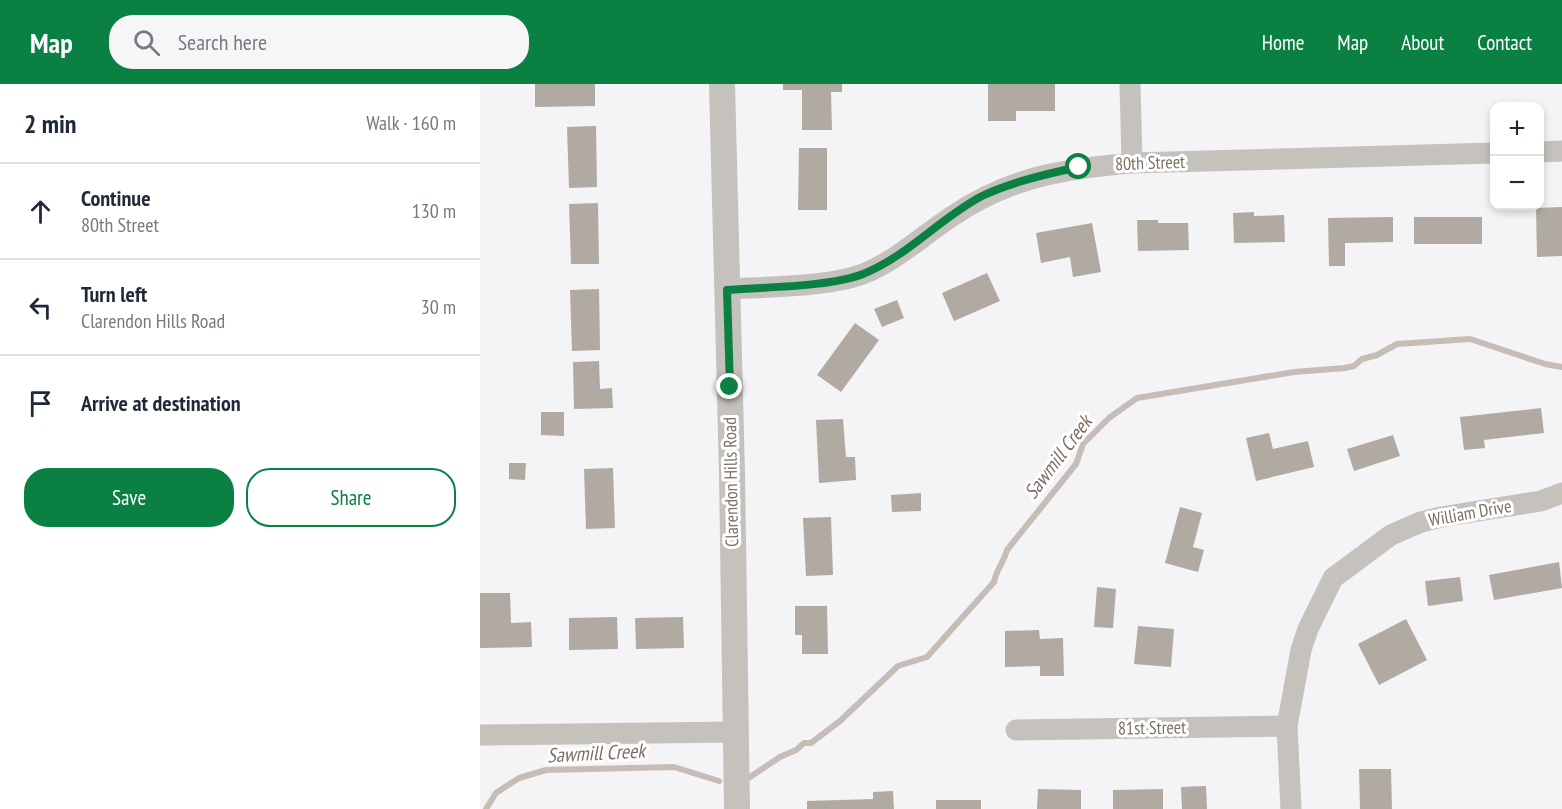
<!DOCTYPE html>
<meta charset="utf-8">
<style>
body{margin:0;font-family:"PT Sans Narrow",sans-serif;background:#f6f6f7;color:#1f2937}
.controls{position:absolute;right:18px;top:18px;display:grid;overflow:hidden;border-radius:12px;box-shadow:0 3px 9px #0003}
.controls button{width:54px;height:54px;display:grid;place-items:center;padding:0;border:0;border-bottom:2px solid #e0e1e3;background:#fff;color:#1f2937;font:30px sans-serif}
.stop{position:absolute;width:18px;height:18px;margin:-14px;border:4px solid #0b8043;border-radius:50%;background:#fff}
.stop.end{background:#0b8043;border-color:#fff;box-shadow:0 2px 6px #0008}
.list{margin:0;padding:0;list-style:none}
h2{display:flex;justify-content:space-between;align-items:center;height:78px;margin:0;padding:0 24px;font-size:26px}
h2 small{font-size:20px;font-weight:400;color:#747a83}
.list li{display:grid;grid-template-columns:39px 1fr auto;gap:18px;align-items:center;box-sizing:border-box;height:96px;padding:0 24px;border-top:2px solid #e0e1e3}
.list b{display:block;font-size:22px;white-space:nowrap}
.list p{margin:0;font-size:20px;white-space:nowrap;color:#747a83}
.list em{font-size:20px;font-style:normal;color:#747a83}
.actions{display:flex;gap:12px;padding:18px 24px}
.actions a{flex:1;padding:14px 0;border:2px solid #0b8043;border-radius:24px;text-align:center;font-size:21px;color:#0b8043}
.actions .main{background:#0b8043;color:#fff}
.icon{flex:none;width:33px;height:33px;fill:none;stroke:currentColor;stroke-width:2;stroke-linecap:round;stroke-linejoin:round}
.map{position:relative;flex:none;width:1082px;height:725px;overflow:hidden}
header{display:flex;align-items:center;gap:36px;box-sizing:border-box;height:84px;padding:0 30px;background:#0b8043;color:#fff}
header strong{font-size:28px}
nav{display:flex;gap:33px;margin-inline-start:auto;font-size:21px}
.search{width:420px;height:54px;background:#f6f6f7;display:flex;align-items:center;gap:15px;box-sizing:border-box;padding:0 21px;border-radius:24px;color:#747a83;font-size:22px}
main{display:flex}
aside{flex:1;background:#fff}
.map>svg:first-child{display:block}
.lines{fill:none;stroke-linecap:round;stroke-linejoin:round}
.stream{stroke:#c7bdb7;stroke-width:6}
.building{fill:#b0aaa2}
.minor{stroke:#c5c2bd;stroke-width:21}
.tertiary{stroke:#c5c2bd;stroke-width:26}
.route{stroke:#0b8043;stroke-width:8}
.labels{text-anchor:middle;stroke-width:6;stroke-linejoin:round;paint-order:stroke}
.street-label{font-size:18px;fill:#7c7263;stroke:#fff}
.water-label{font-size:20px;font-style:italic;fill:#7f6e63;stroke:#fff}
</style>
<header>
<strong>Map</strong>
<div class="search"><svg class="icon" aria-label="search" viewBox="0 0 24 24"><circle cx="10" cy="10" r="6"/><path d="M15 15l6 6"/></svg>Search here</div>
<nav><a>Home</a><a>Map</a><a>About</a><a>Contact</a></nav>
</header>
<main>
<aside>
<h2>2 min<small>Walk · 160 m</small></h2>
<ul class="list">
<li><svg class="icon" aria-label="ahead" viewBox="0 0 24 24"><path d="M12 20V5M6 11l6-6 6 6"/></svg><div><b>Continue</b><p>80th Street</p></div><em>130 m</em></li>
<li><svg class="icon" aria-label="left" viewBox="0 0 24 24"><path d="M17 20v-9H6M10 6l-5 5 5 5"/></svg><div><b>Turn left</b><p>Clarendon Hills Road</p></div><em>30 m</em></li>
<li><svg class="icon" aria-label="arrive" viewBox="0 0 24 24"><path d="M6 21V4h12l-3 4 3 4H6"/></svg><div><b>Arrive at destination</b></div></li>
</ul>
<div class="actions"><a class="main">Save</a><a>Share</a></div>
</aside>
<div class="map">
<svg width="1082" height="725" viewBox="0 0 1082 725">
<rect width="100%" height="100%" fill="#f4f3f6"/>
<g class="lines">
<!-- stream -->
<g class="stream">
<path d="M267 695 300 673 316 666 324 659H331L360 637 418 582 447 573 514 498C516 486 524 478 527 466L596 380 603 360 629 334 657 314 814 288 865 284 874 282 882 275 897 271 917 260 990 255 1065 280 1082 283"/>
<path d="M6 725 16 709 39 694 66 686 194 683 239 697"/>
</g>
</g>
<!-- building -->
<g class="building">
<path d="M55 0H115V22L55 23Z"/>
<path d="M303 0H362V8H351L352 46H322V6H303Z"/>
<path d="M508 0H575V27H536V37H508Z"/>
<path d="M116 42 117 103 89 104 87 43Z"/>
<path d="M319 64H347V126H318Z"/>
<path d="M118 119 119 180H91L89 120Z"/>
<path d="M1082 123V172L1057 173 1056 124Z"/>
<path d="M774 128V132L804 131 805 158 754 159 753 129Z"/>
<path d="M913 133V158L865 159V182H849L848 134Z"/>
<rect x="934" y="133" width="68" height="27"/>
<path d="M657 136H678V139H708L709 166 658 167Z"/>
<path d="M612 139 621 188 593 193 590 173 561 179 556 149Z"/>
<path d="M507 189 520 217 474 237 462 209Z"/>
<path d="M119 205 120 266 92 267 90 206Z"/>
<path d="M417 216 424 234 402 243 394 225Z"/>
<path d="M375 239 399 256 361 308 337 291Z"/>
<path d="M119 277 120 305 132 304 133 324 94 325 93 278Z"/>
<path d="M1061 324 1064 349 1004 356 1005 364 984 366 980 333Z"/>
<path d="M61 328H84V352L61 351Z"/>
<path d="M363 335 366 373H375L376 396 339 399 336 336Z"/>
<path d="M789 349 793 365 828 357 834 383 776 397 766 354Z"/>
<path d="M913 351 920 372 874 387 867 365Z"/>
<path d="M29 379H46L45 396 29 395Z"/>
<path d="M133 384 135 444 106 445 104 385Z"/>
<path d="M441 409V427L412 428 411 411Z"/>
<path d="M700 423 722 429 713 463 724 466 718 488 685 479Z"/>
<path d="M351 433 353 491 326 492 323 434Z"/>
<path d="M1079 478 1082 504 1014 516 1009 491Z"/>
<path d="M980 493 983 517 948 522 945 497Z"/>
<path d="M617 503 636 505 633 544 614 543Z"/>
<path d="M0 509H30L31 539 51 538 52 563 0 564Z"/>
<path d="M315 522H347L348 570H322V551H315Z"/>
<path d="M137 533 138 565 89 566V534Z"/>
<path d="M203 533 204 564 156 565 155 534Z"/>
<path d="M926 535 947 576 899 601 878 560Z"/>
<path d="M658 542 694 545 691 583 654 580Z"/>
<path d="M559 546 560 555 583 554 584 592H560V582L525 583V547Z"/>
<path d="M879 685H911L912 725H880Z"/>
<path d="M726 702 727 725H702L701 703Z"/>
<path d="M558 705 601 706V725H557Z"/>
<path d="M683 705V725H633V706Z"/>
<path d="M413 707 414 725H327V717L393 715V708Z"/>
<rect x="456" y="716" width="45" height="9"/>
</g>
<g class="lines">
<!-- minor -->
<g class="minor">
<path d="M650 0 652 79"/>
<path d="M1060 68 1082 67"/>
<path d="M247 205C286 203 348 203 383 190 416 177 442 152 471 133 530 93 582 85 652 79L1014 69"/>
<path d="M536 646 807 642"/>
<path d="M0 651 255 648"/>
<path d="M811 725 807 642 821 566 828 545 853 494 911 451 941 438 961 433 1061 417 1082 409"/>
</g>
<!-- tertiary -->
<path class="tertiary" d="M242 0 252 389 257 725"/>
</g>
<g class="lines">
<!-- route -->
<path class="route" d="M250 303 247 206C285 203 349 203 383 190 428 172 460 134 502 112 532 98 566 90 599 83"/>
</g>
<g class="labels">
<!-- street labels -->
<g class="street-label">
<text transform="translate(670 79) rotate(-2)" y="6">80th Street</text>
<text transform="translate(251 398) rotate(-91)" y="6">Clarendon Hills Road</text>
<text transform="translate(990 429) rotate(-10)" y="6">William Drive</text>
<text transform="translate(672 644) rotate(-1)" y="6">81st Street</text>
</g>
<!-- water labels -->
<g class="water-label">
<text transform="translate(578 373) rotate(-53)" y="7">Sawmill Creek</text>
<text transform="translate(116 669) rotate(-3)" y="7">Sawmill Creek</text>
</g>
</g>
</svg>
<div class="controls">
<button>+</button>
<button>−</button>
</div>
<div class="stop" style="left:599px;top:83px"></div>
<div class="stop end" style="left:250px;top:303px"></div>
</div>
</main>
